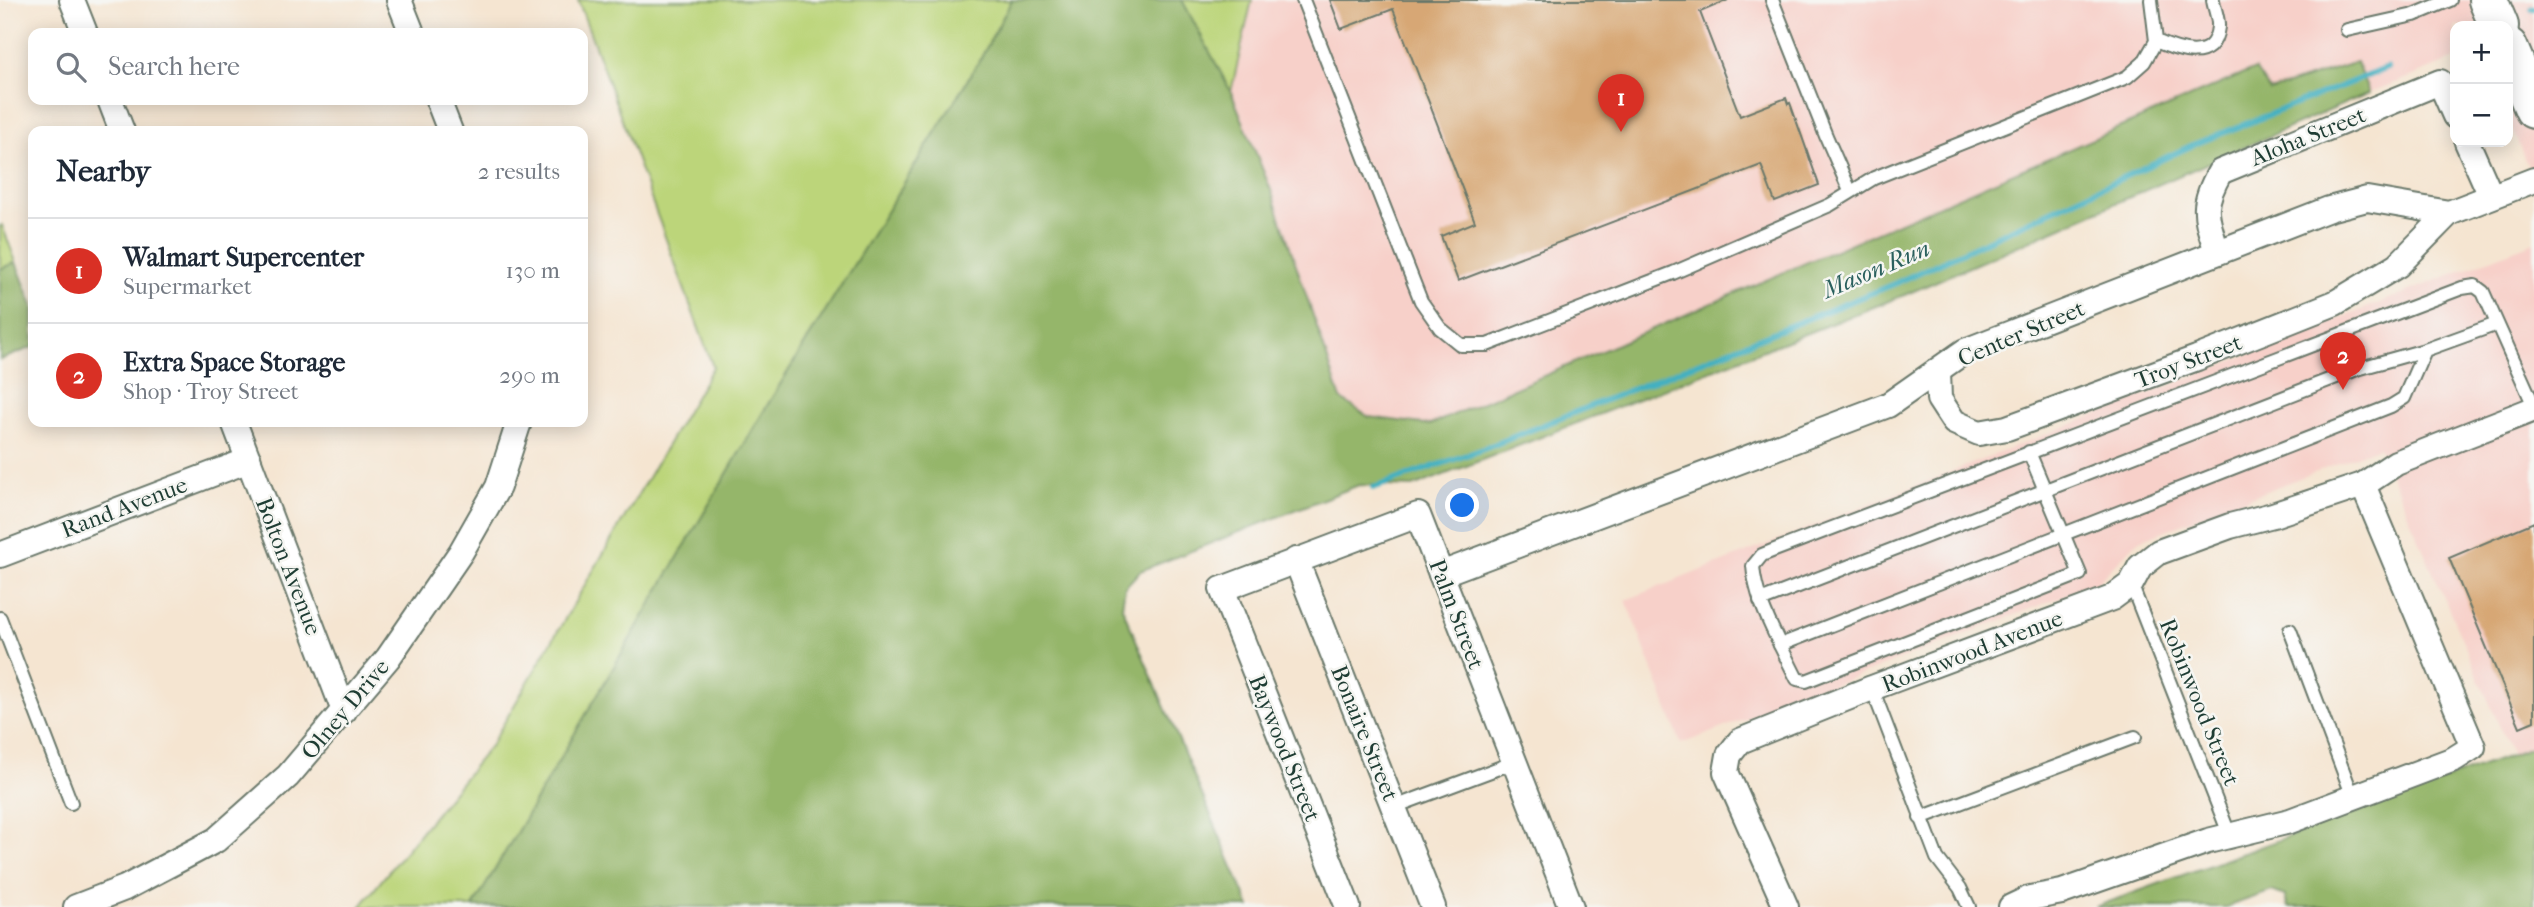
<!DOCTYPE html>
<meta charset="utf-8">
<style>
body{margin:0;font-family:"IM FELL French Canon",serif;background:#f2f2f3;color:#1f2937}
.controls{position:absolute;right:21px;top:21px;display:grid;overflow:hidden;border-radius:14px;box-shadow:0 4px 18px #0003}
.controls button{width:63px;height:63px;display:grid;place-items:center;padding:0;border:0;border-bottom:2px solid #e0e1e3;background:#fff;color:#1f2937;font:35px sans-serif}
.you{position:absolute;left:1463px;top:506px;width:24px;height:24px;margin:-18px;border:5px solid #fff;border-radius:50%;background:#1a73e8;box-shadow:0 0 0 10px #1a73e833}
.badge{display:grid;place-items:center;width:46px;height:46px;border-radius:50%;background:#d93025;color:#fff;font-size:23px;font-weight:700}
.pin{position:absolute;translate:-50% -58px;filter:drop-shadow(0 2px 4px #0008)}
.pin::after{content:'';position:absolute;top:37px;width:24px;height:21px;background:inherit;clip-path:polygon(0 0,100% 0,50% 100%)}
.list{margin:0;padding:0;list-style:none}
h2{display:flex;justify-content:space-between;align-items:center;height:91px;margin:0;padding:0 28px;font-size:30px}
h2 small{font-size:23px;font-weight:400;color:#747a83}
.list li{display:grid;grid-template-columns:46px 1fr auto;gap:21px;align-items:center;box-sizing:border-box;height:105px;padding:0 28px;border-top:2px solid #e0e1e3}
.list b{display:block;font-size:26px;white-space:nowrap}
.list p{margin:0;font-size:23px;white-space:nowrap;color:#747a83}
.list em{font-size:23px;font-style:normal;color:#747a83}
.icon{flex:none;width:38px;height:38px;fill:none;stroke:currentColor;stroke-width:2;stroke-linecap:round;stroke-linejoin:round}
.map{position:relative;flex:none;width:2534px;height:907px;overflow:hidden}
.search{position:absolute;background:#fff;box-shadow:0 4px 18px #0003;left:28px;top:28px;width:560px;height:77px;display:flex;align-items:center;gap:18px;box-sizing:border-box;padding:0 24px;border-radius:14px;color:#747a83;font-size:26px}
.panel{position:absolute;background:#fff;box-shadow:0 4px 18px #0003;left:28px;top:126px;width:560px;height:301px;border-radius:14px}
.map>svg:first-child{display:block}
.built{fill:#f7d0c9}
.green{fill:#bcd57a;stroke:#6e8957;stroke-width:2}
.forest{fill:#95b66a;stroke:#5a7a4f;stroke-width:2}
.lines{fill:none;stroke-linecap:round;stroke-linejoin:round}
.stream{stroke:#43b0c1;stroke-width:6}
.building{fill:#d7a774}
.lane-casing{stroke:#6a786b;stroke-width:16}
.street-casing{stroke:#6a786b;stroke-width:28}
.primary-casing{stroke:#6a786b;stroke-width:42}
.lane{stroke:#fff;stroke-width:12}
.street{stroke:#fff;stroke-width:24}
.primary{stroke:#fff;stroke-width:38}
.labels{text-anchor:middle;stroke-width:5;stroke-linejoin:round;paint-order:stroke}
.street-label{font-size:23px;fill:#1f3d34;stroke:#f6f6f2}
.water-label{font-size:24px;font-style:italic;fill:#2a605e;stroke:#f6f6f2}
</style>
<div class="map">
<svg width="2534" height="907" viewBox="0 0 2534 907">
<rect width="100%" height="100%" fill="#f6f6f2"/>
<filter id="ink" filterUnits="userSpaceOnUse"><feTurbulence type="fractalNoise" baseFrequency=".0143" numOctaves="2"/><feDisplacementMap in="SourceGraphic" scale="14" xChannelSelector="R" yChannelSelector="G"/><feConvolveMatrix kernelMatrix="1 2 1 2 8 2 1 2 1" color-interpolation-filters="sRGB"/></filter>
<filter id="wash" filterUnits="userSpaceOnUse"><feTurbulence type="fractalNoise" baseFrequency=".00686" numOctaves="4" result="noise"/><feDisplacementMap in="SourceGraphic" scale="28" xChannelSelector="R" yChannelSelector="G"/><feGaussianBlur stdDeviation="1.57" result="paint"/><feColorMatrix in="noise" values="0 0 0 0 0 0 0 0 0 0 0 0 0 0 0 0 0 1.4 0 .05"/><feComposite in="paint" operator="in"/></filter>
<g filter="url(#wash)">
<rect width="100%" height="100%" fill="#f5e5d1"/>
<!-- built -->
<g class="built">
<path d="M1252 0H2534V181L2508 120V26H2455V59L2369 93 2355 62 2270 91 2255 69 1430 425 1369 417 1341 400 1271 190 1231 92Z"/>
<path d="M2534 242V747L2512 755 2379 447 2138 541 2097 583 1681 744 1626 600Z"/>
</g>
<!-- green -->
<g class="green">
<path d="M578 0H1012L981 58 765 409 473 907H360L491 745 713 367Z"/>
<path d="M1182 0H1252L1231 92Z"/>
<path d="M2 225 16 262 0 269V226Z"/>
</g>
<!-- forest -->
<g class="forest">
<path d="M1012 0H1182L1231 92 1271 190 1341 399 1369 417 1430 425 2255 69 2270 91 2356 62 2369 93 1907 294 1413 487 1359 485 1140 571 1125 587 1122 607 1250 907H473L765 409 981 58Z"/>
<path d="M16 262 33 306V347L0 360V269Z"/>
<path d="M2534 747V907H2288L2285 896 2272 891 2226 907H2095Z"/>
</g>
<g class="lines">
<!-- stream -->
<g class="stream">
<path d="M2532 9 2534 8"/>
<path d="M1373 488 1486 448 1894 284 2195 144 2387 68"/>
</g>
</g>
<g id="blocks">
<!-- building -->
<g class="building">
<path d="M1330 0H1728L1700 12 1740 116 1786 98 1788 104 1790 103 1819 185 1775 202 1761 165 1458 281 1441 236 1475 222 1393 9 1341 29Z"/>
<path d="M2534 522V721L2520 727 2449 558Z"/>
</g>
</g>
</g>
<g filter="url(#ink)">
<use href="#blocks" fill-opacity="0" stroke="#6a786b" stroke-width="2"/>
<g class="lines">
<defs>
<g id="lane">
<path d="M1303 0 1421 301 1440 328 1461 345H1487L1673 273 1830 205 1874 178 2127 77 2144 62 2156 41 2151 0"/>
<path d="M1772 0 1826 136 1850 191"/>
<path d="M2347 30 2414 15 2450 0"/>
<path d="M2156 41C2178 51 2214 64 2218 27 2219 19 2214 8 2213 0"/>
<path d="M2497 324 2425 350 2404 398 2391 406 1780 645C1768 620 1755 594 1753 566L1762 555 1772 551 2462 288 2475 286 2483 292 2534 406"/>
<path d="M2131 584 2230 836"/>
<path d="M1760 601 2357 369 2425 350"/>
<path d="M0 618 71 803"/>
<path d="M2290 630 2353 797"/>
<path d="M1780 645 1797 679 1806 681 2080 574 2029 452"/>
<path d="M1872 688 1937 858 1960 888 1969 907"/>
<path d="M1394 807 1515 762"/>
<path d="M1920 818 2135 737"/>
</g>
<g id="street">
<path d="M72 0 85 33"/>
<path d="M399 0 412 33"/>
<path d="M110 100 122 131"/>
<path d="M438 100 450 131"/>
<path d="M2467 142 2491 196"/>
<path d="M2217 252C2206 216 2200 207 2220 172L2440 82 2455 116"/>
<path d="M1938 371 1939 399 1954 422 1979 433 2007 428 2197 358 2335 303 2398 265 2449 213"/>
<path d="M234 422 344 711"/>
<path d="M0 555 249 460"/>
<path d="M1296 560 1433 907"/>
<path d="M1441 574 1888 405 1965 351 2329 209 2367 199 2449 213 2534 180"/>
<path d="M76 907 125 888 216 840 288 776 388 658 461 552 498 487 519 422"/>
<path d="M1348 907 1222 589 1418 515 1571 907"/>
<path d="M1786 907 1726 772 1729 755 1740 741 1872 688 2112 598 2131 584 2140 567 2159 552 2230 526 2273 515 2363 485 2396 463 2534 409"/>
<path d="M2011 907 2030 898 2062 892 2208 841 2290 821 2454 759 2473 747 2363 485"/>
</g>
<g id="primary">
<path d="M2488 0 2499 26"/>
<path d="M2508 47 2534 109"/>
</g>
</defs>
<!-- lane casing -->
<use href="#lane" class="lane-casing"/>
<!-- street casing -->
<use href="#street" class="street-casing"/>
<!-- primary casing -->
<use href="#primary" class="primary-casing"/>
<!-- lane -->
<use href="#lane" class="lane"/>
<!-- street -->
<use href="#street" class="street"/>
<!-- primary -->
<use href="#primary" class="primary"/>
</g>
</g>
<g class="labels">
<!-- street labels -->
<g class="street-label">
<text transform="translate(2308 136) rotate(-22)" y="8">Aloha Street</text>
<text transform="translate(2021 333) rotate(-23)" y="8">Center Street</text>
<text transform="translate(2188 361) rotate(-21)" y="8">Troy Street</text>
<text transform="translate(124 507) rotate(-21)" y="8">Rand Avenue</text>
<text transform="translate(289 566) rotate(69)" y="8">Bolton Avenue</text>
<text transform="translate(1457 614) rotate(69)" y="8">Palm Street</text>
<text transform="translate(1972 651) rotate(-21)" y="8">Robinwood Avenue</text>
<text transform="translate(2200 702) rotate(68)" y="8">Robinwood Street</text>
<text transform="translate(345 709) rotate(-50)" y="8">Olney Drive</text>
<text transform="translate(1365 733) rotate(68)" y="8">Bonaire Street</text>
<text transform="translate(1285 748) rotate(68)" y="8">Baywood Street</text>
</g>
<!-- water labels -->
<g class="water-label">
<text transform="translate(1876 269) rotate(-23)" y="8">Mason Run</text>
</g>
</g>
</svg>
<div class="controls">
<button>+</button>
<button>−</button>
</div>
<div class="you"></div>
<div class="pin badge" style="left:1621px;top:132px">1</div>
<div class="pin badge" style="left:2343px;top:390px">2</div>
<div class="search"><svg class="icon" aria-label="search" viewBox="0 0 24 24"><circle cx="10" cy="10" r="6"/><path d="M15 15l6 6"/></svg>Search here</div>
<section class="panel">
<h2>Nearby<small>2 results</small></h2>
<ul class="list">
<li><span class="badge">1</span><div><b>Walmart Supercenter</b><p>Supermarket</p></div><em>130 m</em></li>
<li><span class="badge">2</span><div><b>Extra Space Storage</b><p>Shop · Troy Street</p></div><em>290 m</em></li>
</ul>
</section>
</div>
